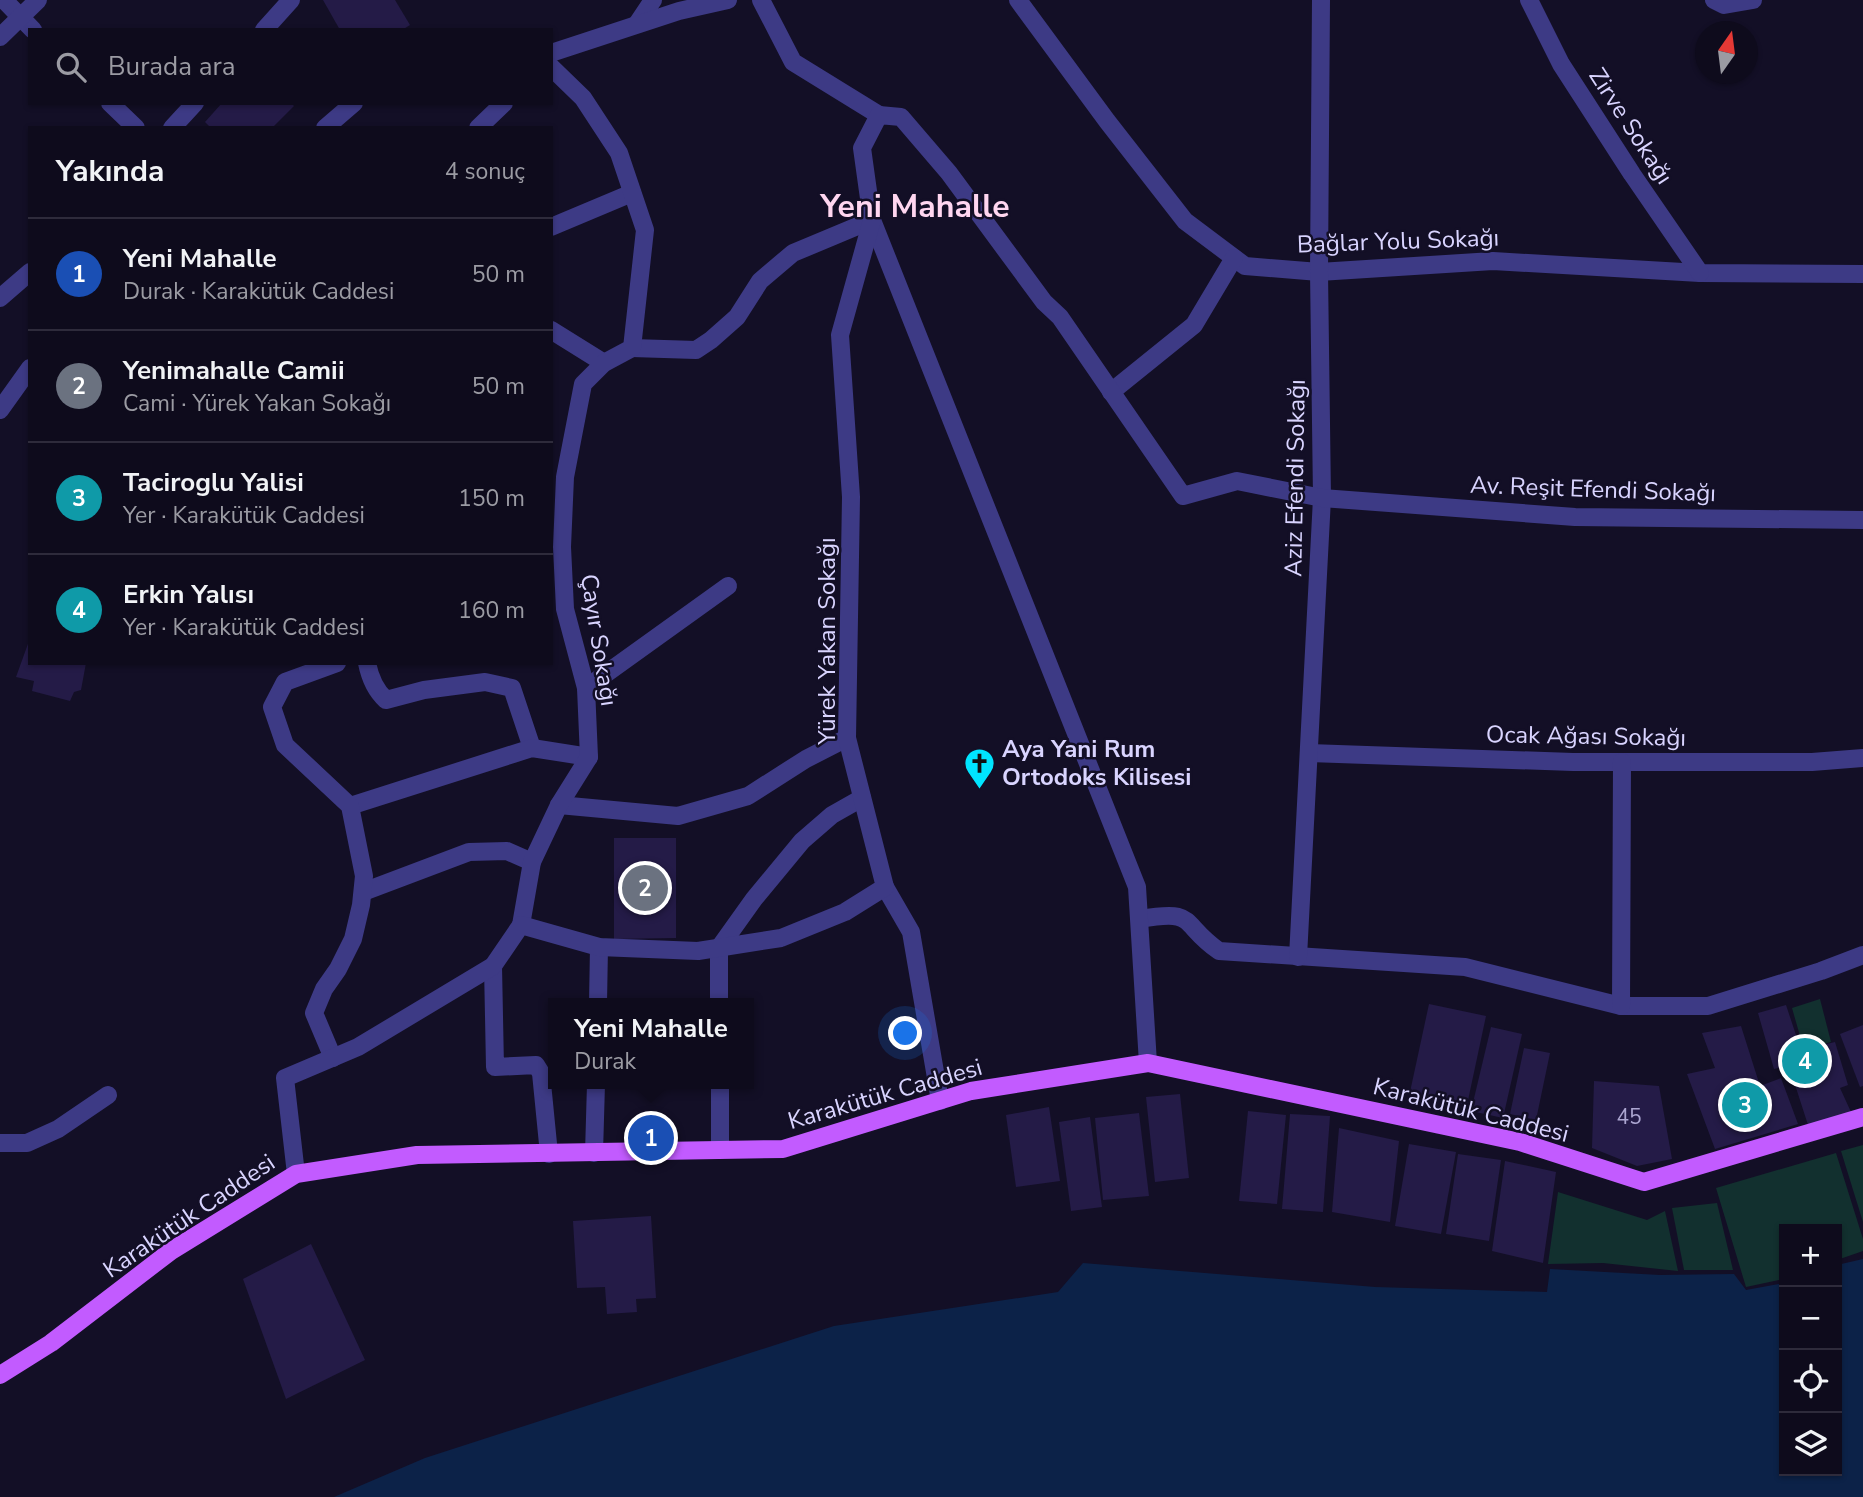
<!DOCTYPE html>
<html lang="tr">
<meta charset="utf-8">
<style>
body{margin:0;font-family:"Nunito Sans",sans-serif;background:#171425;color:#f1f3f6}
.controls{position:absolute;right:21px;bottom:21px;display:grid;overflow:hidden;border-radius:0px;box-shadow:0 2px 5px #0004}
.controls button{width:63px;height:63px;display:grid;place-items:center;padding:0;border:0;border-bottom:2px solid #2e2b3b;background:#0e0b1c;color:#f1f3f6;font:35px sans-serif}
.compass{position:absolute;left:1695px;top:21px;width:63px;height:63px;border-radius:50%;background:#0e0b1c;box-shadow:0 2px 5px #0004;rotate:14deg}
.you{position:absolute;left:906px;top:1034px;width:24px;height:24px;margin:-18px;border:5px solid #fff;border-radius:50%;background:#1a73e8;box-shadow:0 0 0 10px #1a73e833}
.badge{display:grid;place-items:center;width:46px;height:46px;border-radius:50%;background:#db2777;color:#fff;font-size:23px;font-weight:700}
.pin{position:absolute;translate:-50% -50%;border:4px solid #fff;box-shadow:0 2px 7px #0006}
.popup{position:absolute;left:548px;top:998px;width:206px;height:91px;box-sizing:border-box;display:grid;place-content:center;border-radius:0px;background:#0e0b1c;filter:drop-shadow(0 2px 5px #0005);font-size:23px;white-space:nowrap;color:#9b9ba3}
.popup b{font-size:26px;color:#f1f3f6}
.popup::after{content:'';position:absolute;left:50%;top:100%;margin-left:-14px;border:14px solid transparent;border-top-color:#0e0b1c}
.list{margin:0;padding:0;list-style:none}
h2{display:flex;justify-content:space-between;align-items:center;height:91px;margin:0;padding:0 28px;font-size:30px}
h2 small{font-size:23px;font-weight:400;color:#9b9ba3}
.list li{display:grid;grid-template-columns:46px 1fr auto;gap:21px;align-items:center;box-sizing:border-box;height:112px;padding:0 28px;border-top:2px solid #2e2b3b}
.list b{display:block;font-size:26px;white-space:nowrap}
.list p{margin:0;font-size:23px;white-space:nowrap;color:#9b9ba3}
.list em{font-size:23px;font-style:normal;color:#9b9ba3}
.icon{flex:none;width:38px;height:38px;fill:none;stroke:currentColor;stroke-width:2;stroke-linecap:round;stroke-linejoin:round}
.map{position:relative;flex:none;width:1863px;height:1497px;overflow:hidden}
.search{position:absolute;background:#0e0b1c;box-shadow:0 2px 5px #0004;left:28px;top:28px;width:525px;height:77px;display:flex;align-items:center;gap:18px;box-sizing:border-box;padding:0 24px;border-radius:0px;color:#9b9ba3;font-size:26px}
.panel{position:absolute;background:#0e0b1c;box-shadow:0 2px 5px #0004;left:28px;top:126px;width:525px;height:539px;border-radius:0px}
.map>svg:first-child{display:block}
.green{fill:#12302f}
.water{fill:#0c2248}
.building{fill:#241b47}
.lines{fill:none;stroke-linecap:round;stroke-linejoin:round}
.minor{stroke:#3d3a85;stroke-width:18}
.major{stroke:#c25bff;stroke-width:18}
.labels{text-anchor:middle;stroke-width:5;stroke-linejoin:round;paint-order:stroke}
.number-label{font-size:21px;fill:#aca6d1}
.street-label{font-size:24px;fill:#d9d4ff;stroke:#130f26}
.poi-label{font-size:24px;font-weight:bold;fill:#d9d4ff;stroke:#130f26;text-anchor:start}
.district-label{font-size:32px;font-weight:bold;fill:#ffd6f0;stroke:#130f26}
</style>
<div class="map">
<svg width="1863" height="1497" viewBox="0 0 1863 1497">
<rect width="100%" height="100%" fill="#130f26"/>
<!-- green -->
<g class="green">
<path d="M1820 999 1831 1042 1804 1050 1792 1008Z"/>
<path d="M1863 1145V1222L1841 1151Z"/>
<path d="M1836 1153 1863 1239V1251L1837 1260V1229H1784V1279L1746 1287 1716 1188Z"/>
<path d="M1558 1192 1647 1220 1665 1211 1678 1271 1603 1263 1548 1264Z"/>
<path d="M1717 1203 1733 1270H1684L1672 1208Z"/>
</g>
<!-- water -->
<path class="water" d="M1863 1259V1497H334L425 1458 834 1326 1058 1292 1083 1263 1375 1287 1547 1292 1550 1269 1660 1275 1734 1274 1746 1290 1784 1283V1471H1837V1265Z"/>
<!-- building -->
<g class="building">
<path d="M323 0H395L410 25 402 30H340Z"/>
<path d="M222 103H291L294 106 272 128H211L205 122Z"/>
<path d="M29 641 30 663H86L81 690 74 692 70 701 32 691 34 681 16 677Z"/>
<path d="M614 838H676V938L614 939Z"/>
<path d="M1429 1004 1486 1016 1467 1105 1410 1092Z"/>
<path d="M1786 1005 1801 1050 1835 1042 1848 1085 1840 1088 1851 1112 1808 1125 1789 1066 1774 1069 1758 1013Z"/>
<path d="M1863 1025V1086L1860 1087 1840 1034Z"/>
<path d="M1741 1026 1760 1086 1781 1078 1798 1124 1715 1149 1687 1074 1715 1068 1702 1033Z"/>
<path d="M1491 1027 1522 1034 1503 1118 1471 1111Z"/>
<path d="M1524 1048 1550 1053 1536 1120 1510 1114Z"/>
<path d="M1594 1081 1659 1086 1672 1159 1637 1166 1592 1148Z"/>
<path d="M1180 1094 1189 1178 1155 1182 1146 1097Z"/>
<path d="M1049 1107 1060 1181 1016 1187 1006 1115Z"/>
<path d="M1248 1111 1286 1115 1277 1204 1239 1201Z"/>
<path d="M1139 1113 1149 1196 1103 1200 1095 1118Z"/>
<path d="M1290 1114 1330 1116 1323 1212 1282 1209Z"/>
<path d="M1090 1117 1102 1207 1071 1211 1059 1122Z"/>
<path d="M1339 1128 1399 1141 1390 1222 1332 1212Z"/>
<path d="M1409 1144 1456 1152 1441 1234 1395 1226Z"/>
<path d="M1458 1154 1501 1160 1489 1241 1446 1234Z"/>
<path d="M1505 1161 1556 1172 1543 1263 1492 1251Z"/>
<path d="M651 1216 656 1298 636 1299 637 1312 607 1314 605 1287 577 1288 573 1221Z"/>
<path d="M311 1244 365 1360 286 1399 243 1279Z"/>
</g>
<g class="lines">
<!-- minor -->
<g class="minor">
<path d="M4 0 33 30"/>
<path d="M761 0 793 62 879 115"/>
<path d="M1018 0 1107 121 1185 221 1245 266 1319 272 1493 261 1700 273 1863 274"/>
<path d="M1529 0 1561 64 1632 174 1700 273"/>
<path d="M1714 0 1724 5 1753 0"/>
<path d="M637 24 653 0"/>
<path d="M264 30 291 0"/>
<path d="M0 37 38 0"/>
<path d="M551 53 679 11 728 0"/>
<path d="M110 103 136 128"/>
<path d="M172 128 195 103"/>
<path d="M325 128 354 103"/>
<path d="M478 128 504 103"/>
<path d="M551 227 632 193"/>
<path d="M0 298 30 272"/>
<path d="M551 330 604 363"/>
<path d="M632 348 696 350 711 340 737 317 760 281 793 253 872 220"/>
<path d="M1111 392 1194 325 1234 258"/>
<path d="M0 410 30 368"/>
<path d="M367 663C370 678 375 690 386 700L424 690 485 682 512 688 532 748"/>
<path d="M586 688 728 586"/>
<path d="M1309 753 1573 762H1812L1863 758"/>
<path d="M559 805 678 816 748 796 806 759 847 738"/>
<path d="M350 806 532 748 589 757"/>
<path d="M885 887 911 932 940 1101"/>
<path d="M363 892 469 852 507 851 532 862"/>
<path d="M1140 919C1198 909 1179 923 1219 951L1465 967 1621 1006H1708L1821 971 1863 955"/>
<path d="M521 925 532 862 559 805 589 757 586 688 565 609 562 547 565 477 583 384 604 363 632 348 645 230 619 153 583 98 551 67"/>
<path d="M1298 957 1322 498 1319 272 1321 0"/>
<path d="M493 966 495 1067 536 1065 541 1073 549 1154"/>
<path d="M598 1003 599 947"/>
<path d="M719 1003V948L754 899 802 841 832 815 862 798"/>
<path d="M1621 1006 1622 762"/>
<path d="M333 1058 314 1013 324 989 338 969 353 939 361 905 364 876 350 806 285 745 272 707 285 682 337 663"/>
<path d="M1148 1063 1137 887 872 220 862 148 879 115 901 117 949 173 1044 302 1060 317 1183 496 1237 481 1322 498 1575 517 1863 520"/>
<path d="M720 1084V1150"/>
<path d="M0 1143H27L58 1129 108 1095"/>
<path d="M594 1153 596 1084"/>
<path d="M296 1174 285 1078 358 1047 493 966 521 925 599 947 698 951 781 938 845 912 885 887 847 738 851 497 840 335 872 220"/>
</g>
<!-- major -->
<path class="major" d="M0 1375 51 1343 171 1251 296 1174 417 1155 783 1149 971 1091 1148 1063 1520 1142 1644 1182 1863 1117"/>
</g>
<!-- icons -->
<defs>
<symbol id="church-pin" viewBox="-11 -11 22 30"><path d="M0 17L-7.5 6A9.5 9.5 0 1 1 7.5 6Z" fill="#00e5ff" stroke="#130f26"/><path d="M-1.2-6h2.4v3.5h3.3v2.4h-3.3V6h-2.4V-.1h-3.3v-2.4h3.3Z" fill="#111"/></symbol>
</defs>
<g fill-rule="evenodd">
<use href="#church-pin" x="962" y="746" width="35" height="47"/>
</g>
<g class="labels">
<!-- number labels -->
<g class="number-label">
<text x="1629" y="1124">45</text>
</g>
<!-- street labels -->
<g class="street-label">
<text transform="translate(1631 126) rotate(57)" y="8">Zirve Sokağı</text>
<text transform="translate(1398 241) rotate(-2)" y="8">Bağlar Yolu Sokağı</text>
<text transform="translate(1295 478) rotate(-89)" y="8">Aziz Efendi Sokağı</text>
<text transform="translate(1593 489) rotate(2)" y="8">Av. Reşit Efendi Sokağı</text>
<text transform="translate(599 640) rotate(81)" y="8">Çayır Sokağı</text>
<text transform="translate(827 641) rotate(-90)" y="8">Yürek Yakan Sokağı</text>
<text transform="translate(1586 736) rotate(1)" y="8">Ocak Ağası Sokağı</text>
<text transform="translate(885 1094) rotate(-16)" y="8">Karakütük Caddesi</text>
<text transform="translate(1471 1110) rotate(14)" y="8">Karakütük Caddesi</text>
<text transform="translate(189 1216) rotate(-34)" y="8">Karakütük Caddesi</text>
</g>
<!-- poi labels -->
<g class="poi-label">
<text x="1002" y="757">Aya Yani Rum<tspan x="1002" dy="28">Ortodoks Kilisesi</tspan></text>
</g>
<!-- district labels -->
<g class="district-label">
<text x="915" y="217">Yeni Mahalle</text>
</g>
</g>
</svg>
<div class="controls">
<button>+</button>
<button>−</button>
<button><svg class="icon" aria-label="locate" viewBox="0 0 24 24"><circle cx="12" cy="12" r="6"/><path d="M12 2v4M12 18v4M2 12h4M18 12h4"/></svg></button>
<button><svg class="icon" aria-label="layers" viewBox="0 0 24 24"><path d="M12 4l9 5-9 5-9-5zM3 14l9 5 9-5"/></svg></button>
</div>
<svg class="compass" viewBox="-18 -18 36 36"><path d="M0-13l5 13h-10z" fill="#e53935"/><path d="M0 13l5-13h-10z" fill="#9b9ba3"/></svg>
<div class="you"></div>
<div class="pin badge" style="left:651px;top:1138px;background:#1a4fb4">1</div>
<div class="popup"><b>Yeni Mahalle</b>Durak</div>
<div class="pin badge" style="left:645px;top:888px;background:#6b7280">2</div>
<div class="pin badge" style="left:1745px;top:1105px;background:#0f9aa8">3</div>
<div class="pin badge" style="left:1805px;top:1061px;background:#0f9aa8">4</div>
<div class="search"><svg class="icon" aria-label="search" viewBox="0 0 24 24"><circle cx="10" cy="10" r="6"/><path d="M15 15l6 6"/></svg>Burada ara</div>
<section class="panel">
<h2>Yakında<small>4 sonuç</small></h2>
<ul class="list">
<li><span class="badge" style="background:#1a4fb4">1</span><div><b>Yeni Mahalle</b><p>Durak · Karakütük Caddesi</p></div><em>50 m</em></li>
<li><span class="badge" style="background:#6b7280">2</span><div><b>Yenimahalle Camii</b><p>Cami · Yürek Yakan Sokağı</p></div><em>50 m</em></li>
<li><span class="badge" style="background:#0f9aa8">3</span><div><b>Taciroglu Yalisi</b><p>Yer · Karakütük Caddesi</p></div><em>150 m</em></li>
<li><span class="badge" style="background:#0f9aa8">4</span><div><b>Erkin Yalısı</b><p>Yer · Karakütük Caddesi</p></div><em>160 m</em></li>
</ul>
</section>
</div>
